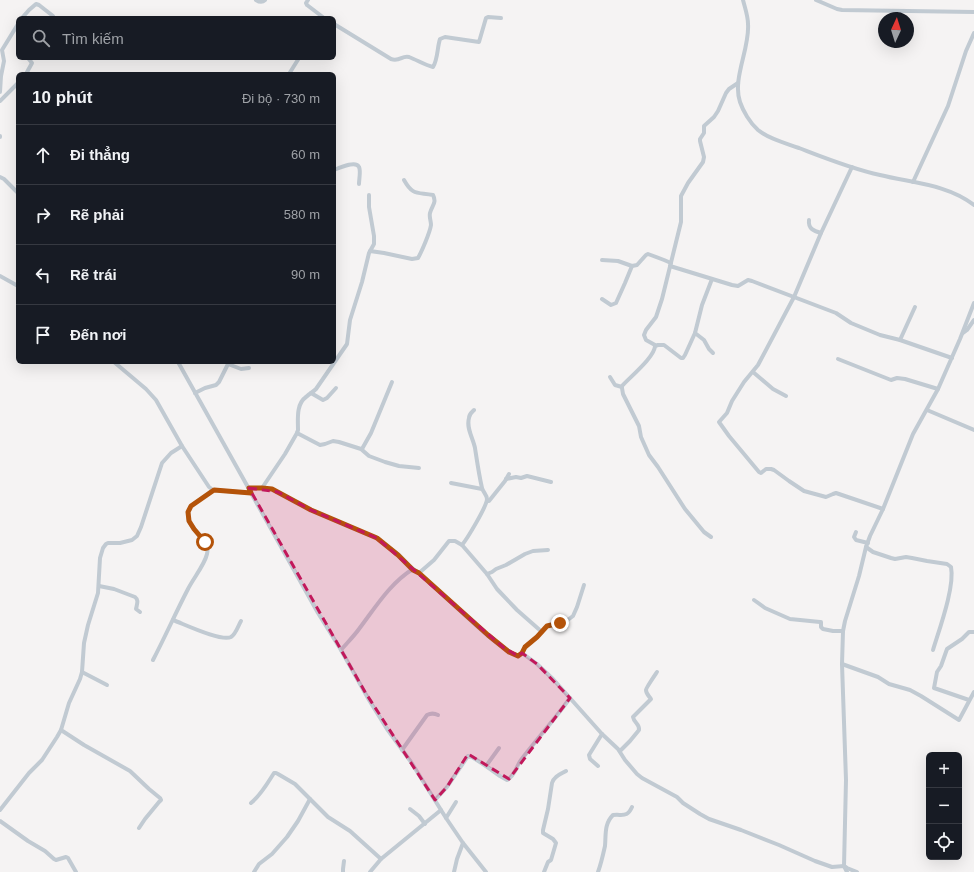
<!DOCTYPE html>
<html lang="vi">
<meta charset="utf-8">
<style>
body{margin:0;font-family:Arial,sans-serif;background:#20242c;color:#f1f3f6}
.controls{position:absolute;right:12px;bottom:12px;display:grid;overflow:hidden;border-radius:6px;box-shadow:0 4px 16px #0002}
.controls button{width:36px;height:36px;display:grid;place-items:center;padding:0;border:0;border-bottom:1px solid #363941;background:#171b24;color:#f1f3f6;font:20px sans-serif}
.compass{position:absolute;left:878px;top:12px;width:36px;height:36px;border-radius:50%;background:#171b24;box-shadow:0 4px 16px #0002;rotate:4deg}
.stop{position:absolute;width:12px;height:12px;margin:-9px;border:3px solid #b45309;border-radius:50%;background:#fff}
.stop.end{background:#b45309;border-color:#fff;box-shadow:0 1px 4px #0008}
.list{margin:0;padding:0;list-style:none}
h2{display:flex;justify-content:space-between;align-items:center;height:52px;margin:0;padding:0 16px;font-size:17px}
h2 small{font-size:13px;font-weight:400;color:#9ea1a6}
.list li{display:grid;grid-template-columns:26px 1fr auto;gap:12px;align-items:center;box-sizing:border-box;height:60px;padding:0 16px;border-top:1px solid #363941}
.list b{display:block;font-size:15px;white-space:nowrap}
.list em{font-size:13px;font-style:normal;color:#9ea1a6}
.icon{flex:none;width:22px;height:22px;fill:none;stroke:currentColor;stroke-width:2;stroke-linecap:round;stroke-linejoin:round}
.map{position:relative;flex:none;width:974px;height:872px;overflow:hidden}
.search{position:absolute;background:#171b24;box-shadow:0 4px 16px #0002;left:16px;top:16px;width:320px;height:44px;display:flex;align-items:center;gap:10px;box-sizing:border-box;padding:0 14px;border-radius:6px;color:#9ea1a6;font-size:15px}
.panel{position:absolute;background:#171b24;box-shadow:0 4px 16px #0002;left:16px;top:72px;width:320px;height:292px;border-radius:6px}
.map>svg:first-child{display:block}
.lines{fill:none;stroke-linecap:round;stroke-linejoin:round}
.minor{stroke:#c1cad2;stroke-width:4}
.route{stroke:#b45309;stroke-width:5}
.marked{fill:#c2185b;fill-opacity:0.2;stroke:#c2185b;stroke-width:3;stroke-dasharray:8 5;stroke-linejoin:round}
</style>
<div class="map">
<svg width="974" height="872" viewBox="0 0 974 872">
<rect width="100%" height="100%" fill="#f5f3f3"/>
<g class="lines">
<!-- minor -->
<g class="minor">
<path d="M256 0C259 2 262 3 265 0"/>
<path d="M308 0 306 3 307 5 324 18"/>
<path d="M743 0C745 8 748 16 748 24 750 48 732 79 740 102 743 111 750 123 758 130 769 139 785 143 799 148 825 158 852 169 880 175 912 183 947 184 974 205"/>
<path d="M816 0 837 9 842 10 974 12"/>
<path d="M22 18 29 10 36 4 39 5 53 16"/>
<path d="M334 24 391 59C400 62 402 55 409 57 417 60 425 65 433 67 438 59 437 48 440 39L445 37 479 42 486 18 488 17 501 18"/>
<path d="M26 74 32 63 28 58"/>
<path d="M289 74 299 58"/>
<path d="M0 92 1 76 4 61 2 50 18 24"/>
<path d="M0 101 18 83"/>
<path d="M0 136V137"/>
<path d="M852 167 821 233 794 297 758 365 744 382 732 401 727 413 719 422 729 436 759 472 761 473 766 469H771L774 470 789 481 804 491 826 497 833 494 836 493 883 509"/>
<path d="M334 170C339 168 356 160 359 167 361 171 359 179 359 184"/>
<path d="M0 177 4 179 18 193"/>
<path d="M913 182 948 106 966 51 974 33"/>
<path d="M809 220C808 229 814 231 821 233"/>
<path d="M370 251 384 253 412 259 418 258C422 251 430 232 431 225 431 221 429 217 430 213 432 205 437 203 433 195 417 192 413 196 404 180"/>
<path d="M602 260 618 261 632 266"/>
<path d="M670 266 732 285 738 286 748 280 752 281 836 313 851 323 880 335 900 340 952 358"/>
<path d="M0 276 18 286"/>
<path d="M712 279 702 305 695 333 704 340 709 349 713 353"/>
<path d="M602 299 611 305 616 303 625 283 632 266 637 265 646 255 648 254 664 260 671 263"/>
<path d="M963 333 967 330 974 320"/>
<path d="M900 340 915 307"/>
<path d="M655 346 658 345H664L681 358H683L685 355 695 333"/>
<path d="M838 359 891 380 897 378 905 379 938 389"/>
<path d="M114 362 146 389 156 400 182 446 209 487 213 490 251 493 318 613 341 650 369 700 387 729 411 762 446 818 463 843 486 872"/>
<path d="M178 362 249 489"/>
<path d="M228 364 241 369 249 368"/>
<path d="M753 372 773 389 786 396"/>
<path d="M610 377 615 385 622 387"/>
<path d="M195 393 205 388 216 385 219 382 229 362"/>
<path d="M311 393 323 400 327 398 336 388"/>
<path d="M927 410 974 430"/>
<path d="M297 433 320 445 325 444 333 441 339 442 361 449 369 456 385 462 399 466 419 468"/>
<path d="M362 449 371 433 392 382"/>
<path d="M506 479 516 477 521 478 527 476 551 482"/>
<path d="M451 483 482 489"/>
<path d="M249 488H262L272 489 311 510 377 538C384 544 392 549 399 555 405 561 411 569 419 573 439 591 458 609 478 627 490 638 503 649 518 656L522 653 537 664 553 679 602 734 618 749 625 760 637 774 642 778 677 797 683 803 700 814 709 819 741 830 779 845 815 861 832 867 844 866 847 868 857 872"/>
<path d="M262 488 285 454 297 433 298 430C298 419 296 404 306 397 310 393 312 393 316 389L347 344 350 320 362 282 369 253 374 244V236L369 207V195"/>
<path d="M487 501H489L505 481 509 474"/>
<path d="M856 532 854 537 856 540 868 543"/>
<path d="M711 537 704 532 685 509 658 467 649 455 641 437 639 426 623 394 622 388V386C630 377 656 356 655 345L646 340 644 335 646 330 656 317 662 299 681 222V196L688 183 703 162 704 157 700 141V139L704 133V126L714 117 718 111 726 93 729 89 738 83"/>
<path d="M462 545C467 539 487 506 487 499 487 495 483 492 482 488 479 475 477 461 475 448 473 438 466 428 469 418 469 414 472 412 474 410"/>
<path d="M866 547 873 552 891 558 895 559 906 557 912 558 927 561 947 564 951 567C955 587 939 630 933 650"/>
<path d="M419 573 434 560 449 541H455L462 545 487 574 497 589 517 610 542 632"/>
<path d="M487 574 492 572 496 569 506 565 525 554 533 551 548 550"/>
<path d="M99 586 114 589 135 597C139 600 137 604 136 609L140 612"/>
<path d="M754 600 765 608 790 619 820 622H821V627L823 629 833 631H843"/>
<path d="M173 620C184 624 221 642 231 637 236 634 238 626 241 621"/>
<path d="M341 650C347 643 354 636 359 629 375 608 390 583 413 569"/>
<path d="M522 653 525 647 537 637 547 626 565 622 573 616 577 607 584 585"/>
<path d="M153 660C165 637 176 612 188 589 193 579 205 564 207 554 212 535 178 528 191 506L213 490"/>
<path d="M842 664 878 677 889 684 910 690 921 696 959 720 974 692"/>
<path d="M82 672 107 685"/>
<path d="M969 700 937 689 934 688 937 672 941 666 947 649 962 639 969 632H974"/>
<path d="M499 748 486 766 500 776 507 780C515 776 516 767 521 760 537 739 555 719 570 698"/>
<path d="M402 750 427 715C431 713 434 713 438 715"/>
<path d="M620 751 630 741 639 730C640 724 634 723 633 717L651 699C649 696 646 694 646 690 646 688 655 675 657 672"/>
<path d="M598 766 590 759 589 755 602 734"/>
<path d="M435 800 447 787 468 756 472 757 486 766"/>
<path d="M251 803C261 795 267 784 274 773H276L278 774 295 784 328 817 350 831 381 859"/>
<path d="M410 809 419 816 425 824"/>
<path d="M0 810 29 773 42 760 57 737 61 730"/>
<path d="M446 818 456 802"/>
<path d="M0 821 28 841 45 851 54 859 56 860 66 857 68 858 76 872"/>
<path d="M139 828 145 819 159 802 161 800 160 798 149 789 130 771 84 745 61 730 69 703 80 679 82 672 84 643 88 625 98 593 100 558 103 548 106 544 108 543H120L132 540 137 536 141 527 162 463 171 453 182 446"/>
<path d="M254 872 259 864 272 854 287 837 298 821 310 799"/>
<path d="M343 872V869L344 861"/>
<path d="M370 872 381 859 441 810"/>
<path d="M454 872 457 859 463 843"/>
<path d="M544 872 548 862 551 860 556 843 553 839 543 833V830L548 809 552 783C554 776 561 774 566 771"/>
<path d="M598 872C601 864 603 855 605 846 606 835 604 824 613 815 623 814 627 818 632 807"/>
<path d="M847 872 844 866 846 780 842 664 843 631 845 621 859 576 866 547 870 536 883 509 913 434 938 389 960 339 974 303"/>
</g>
</g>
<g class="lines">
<!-- route -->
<path class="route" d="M205 542 194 529 189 521 188 512 191 506 214 490 251 493 249 488H262L272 489 311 510 377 538 398 555 413 570 419 573 488 635 509 652 518 656 522 653 525 647 537 637 547 626 560 623"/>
</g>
<!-- marked area -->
<path class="marked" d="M249 488 278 492 311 510 377 538 503 647 518 656 522 653 537 664 570 698 509 779 468 754 447 787 435 800 365 692Z"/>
</svg>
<div class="controls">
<button>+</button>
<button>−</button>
<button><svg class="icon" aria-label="locate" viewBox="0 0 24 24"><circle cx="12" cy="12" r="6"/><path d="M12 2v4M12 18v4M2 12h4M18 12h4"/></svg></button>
</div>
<svg class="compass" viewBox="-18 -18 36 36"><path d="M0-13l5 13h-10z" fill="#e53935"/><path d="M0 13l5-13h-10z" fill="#9ea1a6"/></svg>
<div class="stop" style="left:205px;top:542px"></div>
<div class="stop end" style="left:560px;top:623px"></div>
<div class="search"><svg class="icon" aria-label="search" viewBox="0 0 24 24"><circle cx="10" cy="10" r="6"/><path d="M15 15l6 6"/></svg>Tìm kiếm</div>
<section class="panel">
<h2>10 phút<small>Đi bộ · 730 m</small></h2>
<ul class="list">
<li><svg class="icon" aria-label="ahead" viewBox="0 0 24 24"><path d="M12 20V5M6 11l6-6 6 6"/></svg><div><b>Đi thẳng</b></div><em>60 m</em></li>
<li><svg class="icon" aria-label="right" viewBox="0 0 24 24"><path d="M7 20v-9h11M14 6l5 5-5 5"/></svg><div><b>Rẽ phải</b></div><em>580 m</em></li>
<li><svg class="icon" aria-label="left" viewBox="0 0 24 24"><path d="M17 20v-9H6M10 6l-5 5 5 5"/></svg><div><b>Rẽ trái</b></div><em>90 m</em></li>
<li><svg class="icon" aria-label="arrive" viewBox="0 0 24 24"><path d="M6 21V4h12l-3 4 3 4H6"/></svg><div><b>Đến nơi</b></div></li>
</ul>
</section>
</div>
